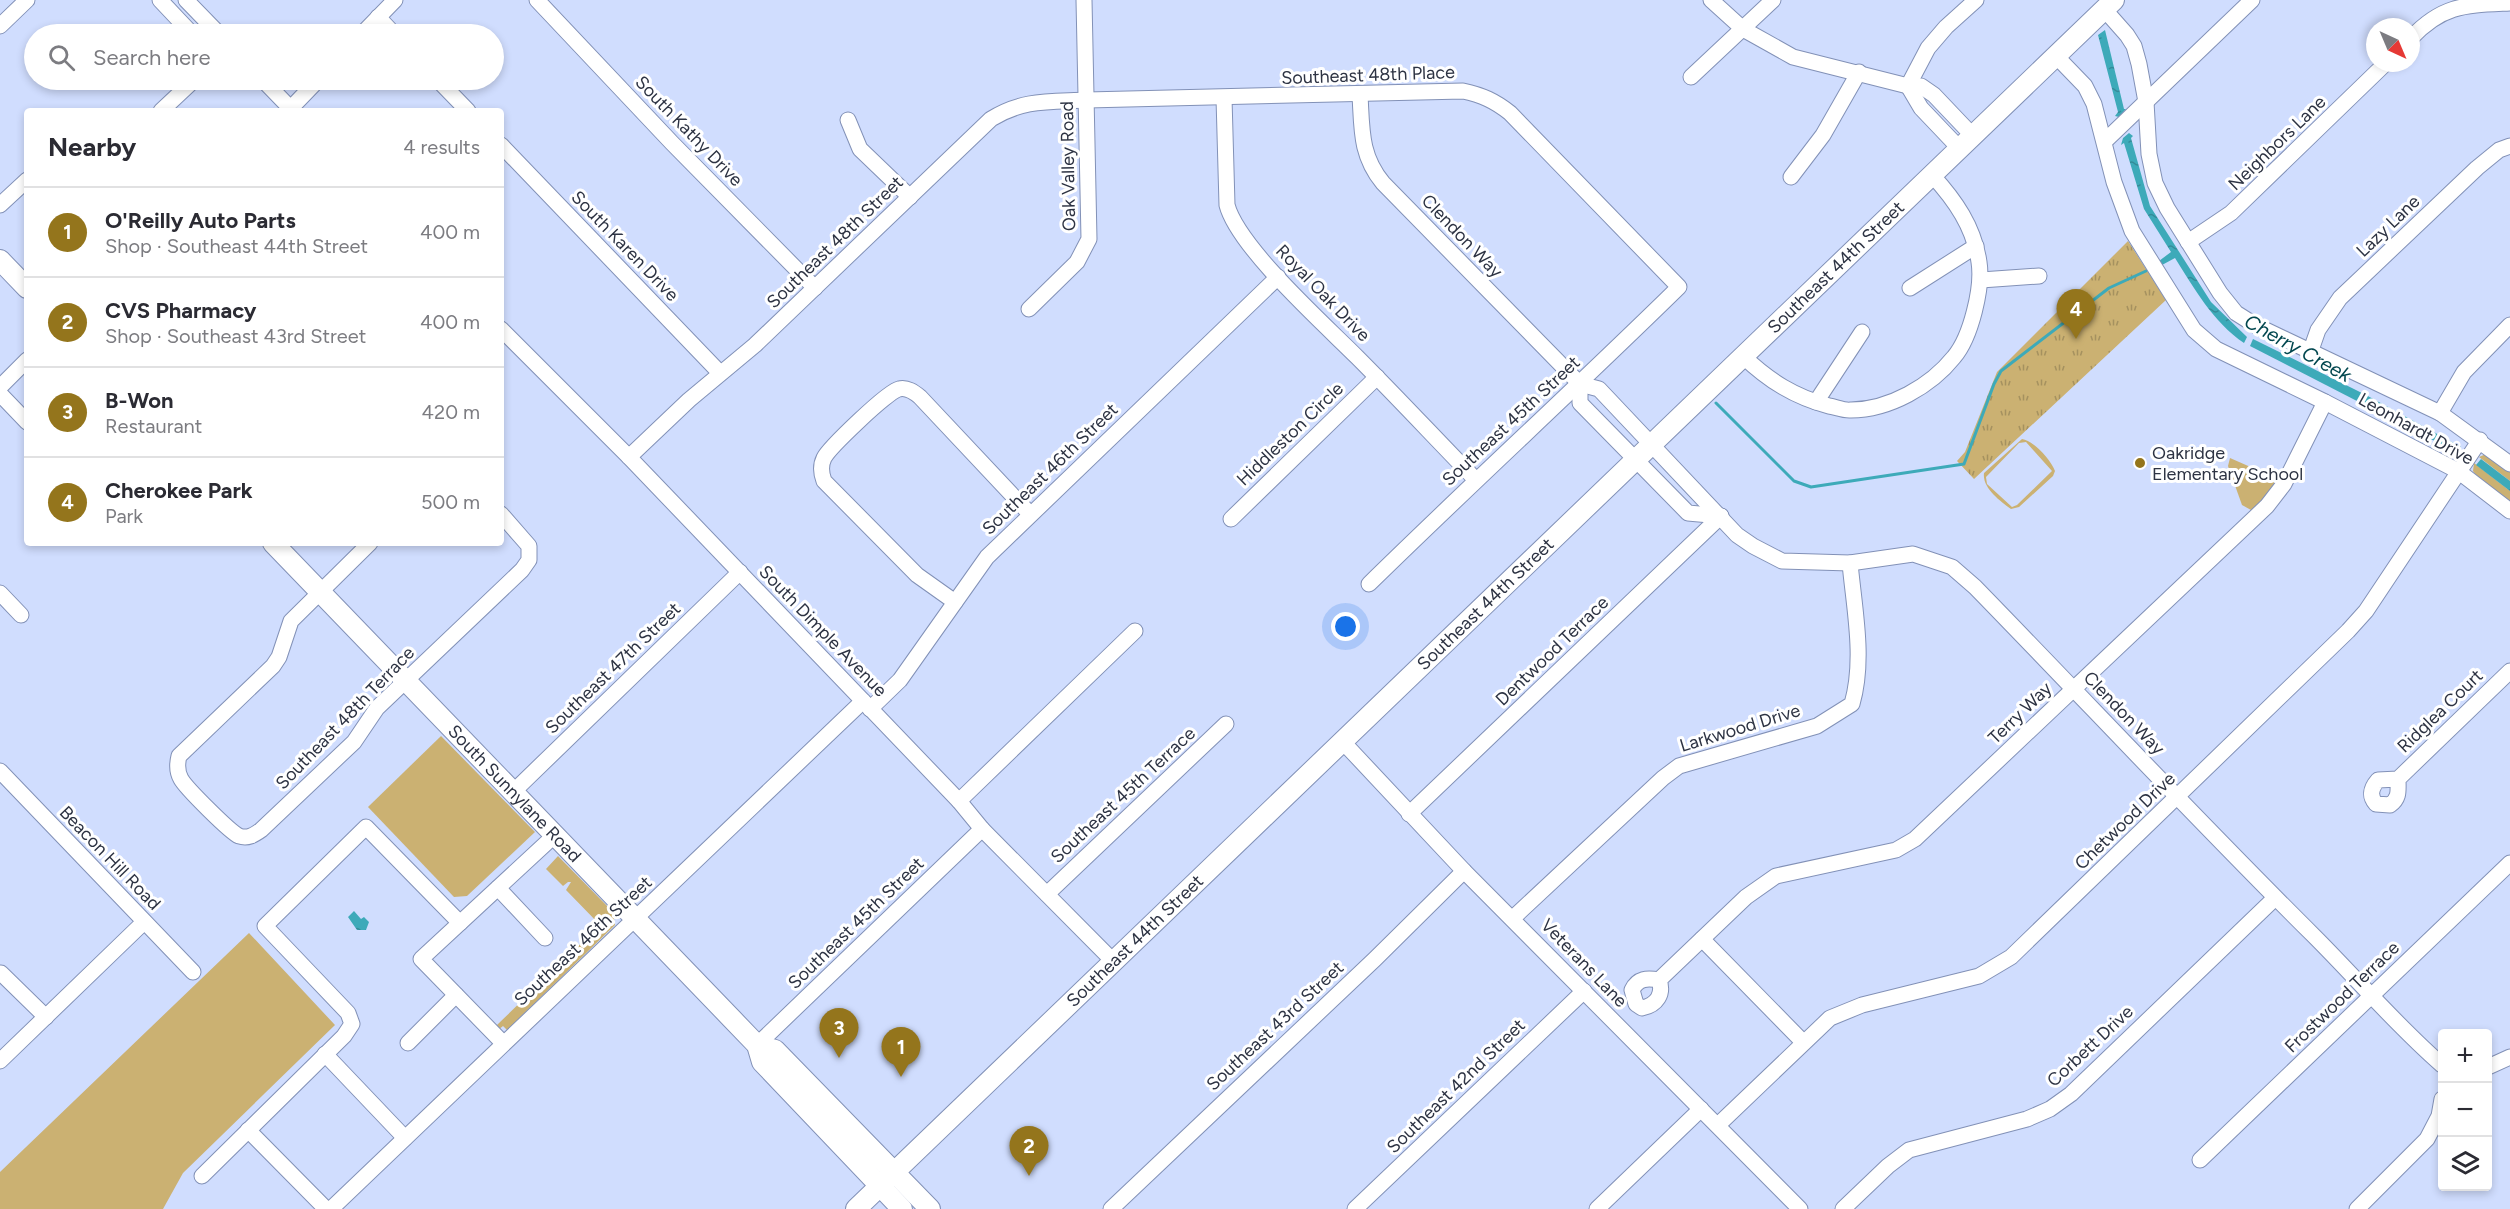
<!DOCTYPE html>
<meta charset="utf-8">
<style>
body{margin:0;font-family:Figtree,sans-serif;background:#f7f7f7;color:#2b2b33}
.controls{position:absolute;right:18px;bottom:18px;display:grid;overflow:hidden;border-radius:6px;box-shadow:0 3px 9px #0003}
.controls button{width:54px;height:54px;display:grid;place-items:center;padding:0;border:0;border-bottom:2px solid #e1e1e2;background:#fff;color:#2b2b33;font:30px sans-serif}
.compass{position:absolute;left:2366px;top:18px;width:54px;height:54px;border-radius:50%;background:#fff;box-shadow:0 3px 9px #0003;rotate:136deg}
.you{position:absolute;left:1346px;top:627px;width:21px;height:21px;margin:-15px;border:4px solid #fff;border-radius:50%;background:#1a73e8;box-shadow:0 0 0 9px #1a73e833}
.badge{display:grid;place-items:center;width:39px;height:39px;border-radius:50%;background:#94751c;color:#fff;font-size:20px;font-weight:700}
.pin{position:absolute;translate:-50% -50px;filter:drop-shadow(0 2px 3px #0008)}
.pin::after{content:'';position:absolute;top:32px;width:21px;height:18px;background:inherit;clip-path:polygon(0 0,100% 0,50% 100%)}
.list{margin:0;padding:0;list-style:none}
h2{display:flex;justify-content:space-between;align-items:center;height:78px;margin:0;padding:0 24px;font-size:26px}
h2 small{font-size:20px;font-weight:400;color:#7c7c81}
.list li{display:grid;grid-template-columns:39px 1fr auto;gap:18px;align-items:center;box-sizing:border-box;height:90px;padding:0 24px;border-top:2px solid #e1e1e2}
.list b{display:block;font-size:22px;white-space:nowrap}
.list p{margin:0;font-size:20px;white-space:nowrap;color:#7c7c81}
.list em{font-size:20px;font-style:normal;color:#7c7c81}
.icon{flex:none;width:33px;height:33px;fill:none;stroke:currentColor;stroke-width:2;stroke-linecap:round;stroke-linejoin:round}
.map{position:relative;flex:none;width:2510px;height:1209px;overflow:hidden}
.search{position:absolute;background:#fff;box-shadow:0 3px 9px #0003;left:24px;top:24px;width:480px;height:66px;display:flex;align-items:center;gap:15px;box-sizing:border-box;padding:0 21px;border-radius:33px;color:#7c7c81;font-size:22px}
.panel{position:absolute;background:#fff;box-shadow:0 3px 9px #0003;left:24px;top:108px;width:480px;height:438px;border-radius:6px}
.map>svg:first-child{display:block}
.grass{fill:#cbb172;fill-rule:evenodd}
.park{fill:url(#park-tufts)}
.water{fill:url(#water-ripples)}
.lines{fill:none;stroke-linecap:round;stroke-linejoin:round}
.stream{stroke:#3daab9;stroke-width:3}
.minor-casing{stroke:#8291b7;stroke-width:17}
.major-casing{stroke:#8291b7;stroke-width:22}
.minor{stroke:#fff;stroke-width:15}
.major{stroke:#fff;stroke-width:20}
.poi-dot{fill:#94751c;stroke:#fff;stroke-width:2}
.labels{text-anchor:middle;stroke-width:6;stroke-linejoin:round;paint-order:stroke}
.street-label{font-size:18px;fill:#2d3343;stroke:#fff}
.poi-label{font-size:18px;fill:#2d3343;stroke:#fff;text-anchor:start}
.water-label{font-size:20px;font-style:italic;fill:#02474f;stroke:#fff}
</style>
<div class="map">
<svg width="2510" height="1209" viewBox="0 0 2510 1209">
<defs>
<pattern id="park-tufts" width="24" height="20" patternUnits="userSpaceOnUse" patternTransform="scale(1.5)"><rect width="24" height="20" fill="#cbb172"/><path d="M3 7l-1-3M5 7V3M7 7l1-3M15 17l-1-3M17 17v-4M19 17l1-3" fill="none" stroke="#a5915f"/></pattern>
<pattern id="water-ripples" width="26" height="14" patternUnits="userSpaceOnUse" patternTransform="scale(1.5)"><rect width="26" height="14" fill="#3daab9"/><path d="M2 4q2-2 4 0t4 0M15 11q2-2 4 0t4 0" fill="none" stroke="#348b98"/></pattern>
</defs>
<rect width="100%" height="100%" fill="#d0ddfe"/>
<!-- grass -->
<g class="grass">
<path d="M2022 439C2034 441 2051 460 2055 471L2053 476 2019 507 2011 509C2000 501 1982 488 1984 473ZM2026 442 2052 471 2017 505 2012 507 1987 484 1986 477 2019 443Z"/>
<path d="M2486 454 2510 468V481L2479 457Z"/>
<path d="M2230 458 2271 476 2275 484 2256 507 2251 510 2242 505 2228 466Z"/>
<path d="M2474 463 2510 491V503L2478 478 2473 471Z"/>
<path d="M441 736 535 832 467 896 454 897 368 807Z"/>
<path d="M558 856 613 912 615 925 507 1030 503 1026 498 1030 497 1025 600 925 566 890 571 882H568L563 886 546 869Z"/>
<path d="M249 933 335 1025 183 1173 163 1209H0V1172Z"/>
</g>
<!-- park -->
<path class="park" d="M2128 241 2166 300 1974 479 1957 461 1965 452 1997 372Z"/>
<!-- water -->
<g class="water">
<path d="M2105 30 2124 109H2126L2119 117 2115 116 2118 112 2098 35Z"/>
<path d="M2129 133 2133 136 2131 138 2150 206 2211 302 2247 337 2244 343C2213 322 2194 288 2175 258L2162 265 2159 261 2171 252 2144 209 2124 143 2121 145 2123 138Z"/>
<path d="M2253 339 2366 395 2461 447 2458 453 2250 346Z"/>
<path d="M2481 459 2510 481V491L2476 465Z"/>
<path d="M354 911 361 919 364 917 369 922 366 930H357L348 917Z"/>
</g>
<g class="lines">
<!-- stream -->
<path class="stream" d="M1716 403 1794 481 1811 487 1964 464 1994 384 2001 371 2109 288 2146 271"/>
<defs>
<g id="minor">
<path d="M160 0 192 34"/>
<path d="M186 0 219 34"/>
<path d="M537 0 672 143 815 288"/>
<path d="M1711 0 1743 29 1793 57 1908 86H1921L1934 95 1973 136"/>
<path d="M2104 9 2127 35 2134 46 2139 64 2146 102 2149 154 2155 183 2167 208 2220 293 2236 313 2255 325 2440 413 2510 464"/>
<path d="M378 17 394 34"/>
<path d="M0 26 27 0"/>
<path d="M362 34 395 0"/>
<path d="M2411 38C2443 4 2466 5 2510 3"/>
<path d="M2056 56 2085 86 2094 104 2114 182 2132 231 2194 330 2216 349 2325 402 2458 471 2510 511"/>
<path d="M1691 77 1773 0"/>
<path d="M263 80 293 111"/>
<path d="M438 80 468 111"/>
<path d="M1908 86 1928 48 1946 27 1976 0"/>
<path d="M1908 86 1921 108 1960 149"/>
<path d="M1360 95C1362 129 1360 155 1383 183L1580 384 1599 389 1737 535 1753 546 1782 561 1850 563 1913 554 1952 567 1975 587C2088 703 2199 822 2314 936 2357 979 2397 1026 2442 1065"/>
<path d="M1224 98 1227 205C1238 247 1324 324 1357 357 1397 397 1436 439 1475 479"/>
<path d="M291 108 318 80"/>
<path d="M161 111 194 80"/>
<path d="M848 120 860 149 910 197"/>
<path d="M2105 141 2252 0"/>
<path d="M501 145 720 373"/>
<path d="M1791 177 1823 135 1859 72"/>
<path d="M0 205 27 180"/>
<path d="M2188 242 2231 213 2386 63"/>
<path d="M1981 280 2039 276"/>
<path d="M1910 288 1976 246"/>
<path d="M1029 309 1077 262 1089 239 1084 0"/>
<path d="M501 329 629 457 959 801 982 829 1114 962"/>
<path d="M2311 350 2318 330 2340 298 2477 168 2499 150 2510 146"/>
<path d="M1743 356C1769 381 1795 397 1829 406 1836 407 1844 411 1851 410 1889 410 1931 386 1954 357 1971 337 1983 287 1979 262 1974 227 1955 200 1932 175"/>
<path d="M1580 384V403L1688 513 1721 516"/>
<path d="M0 387 27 360"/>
<path d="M0 394 27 422"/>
<path d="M1816 402 1862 332"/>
<path d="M2440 413 2464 372 2510 325"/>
<path d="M629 457 689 400 755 345 991 119C1023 99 1050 102 1087 100L1463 91C1482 95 1495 101 1510 113L1679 287C1577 387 1471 484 1369 584"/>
<path d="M1231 519 1377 377"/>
<path d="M370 543 291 621 279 657 273 666 179 756C177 764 177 772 181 779 186 788 230 832 239 836 248 839 254 835 261 830L354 742 377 708 522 570 529 560V546L501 514"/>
<path d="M0 593 21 615"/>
<path d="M955 602 917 575 824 481C821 473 820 466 824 458 829 448 888 391 899 389 907 387 914 392 920 397L1030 514"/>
<path d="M870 709 900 680 987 557 1278 277"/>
<path d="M1343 742 1464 871 1800 1209"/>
<path d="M0 771 193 972"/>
<path d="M2398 779C2398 790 2400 798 2390 805L2376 804C2369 796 2371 788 2378 780L2398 779 2510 671"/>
<path d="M513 792 740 572"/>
<path d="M959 801 1135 631"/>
<path d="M1409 814 1721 516"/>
<path d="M498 888 545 938"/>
<path d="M1047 894 1226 724"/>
<path d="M1513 918 1663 778 1679 766 1817 726 1852 704C1865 659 1854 608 1850 563"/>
<path d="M1702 939 1803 1042"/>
<path d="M1 973 46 1017"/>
<path d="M1659 980C1664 994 1657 1005 1642 1008L1636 1004 1632 990C1638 978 1647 978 1659 980L1746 897 1776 876 1896 850 1915 839 2267 506 2284 484 2325 402"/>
<path d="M408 1043 456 995"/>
<path d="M503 1043 421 959 555 835"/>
<path d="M757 1045 982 829"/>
<path d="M325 1054 405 1138"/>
<path d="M0 1061 144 922"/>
<path d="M2488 1067 2510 1057"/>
<path d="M1718 1125 1830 1018 1862 1005 1979 976 2011 957 2348 631 2366 611 2480 440"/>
<path d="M248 1130 326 1209"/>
<path d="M2200 1160 2510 863"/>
<path d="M202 1176 344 1036 352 1024 348 1013 265 926 366 827 460 923"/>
<path d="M331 1209 863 701"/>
<path d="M1111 1209 1375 959 1464 871"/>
<path d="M1355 1209 1584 991"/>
<path d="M1597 1209 1701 1109"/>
<path d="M1843 1209 1888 1166 1909 1150 2027 1119 2050 1109 2071 1094 2275 898"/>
<path d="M2357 1209 2427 1139 2439 1116 2442 1099"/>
</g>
<g id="major">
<path d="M0 260 27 288"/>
<path id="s1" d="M273 543 732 1019 757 1045 762 1062 902 1209"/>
<path d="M757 1045 775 1050 930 1209"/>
<path id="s2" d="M856 1209 2114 0"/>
</g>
</defs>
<!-- minor casing -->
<use href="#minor" class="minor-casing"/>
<!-- major casing -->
<use href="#major" class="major-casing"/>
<!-- minor -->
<use href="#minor" class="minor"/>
<!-- major -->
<use href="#major" class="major"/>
</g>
<!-- markers -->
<circle class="poi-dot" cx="2140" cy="463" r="6"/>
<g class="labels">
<!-- street labels -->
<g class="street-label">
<text transform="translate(1368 75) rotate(-2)" y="6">Southeast 48th Place</text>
<text transform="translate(689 131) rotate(46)" y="6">South Kathy Drive</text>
<text transform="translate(2277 143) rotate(-44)" y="6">Neighbors Lane</text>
<text transform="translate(1068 166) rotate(-91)" y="6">Oak Valley Road</text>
<text transform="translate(2388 226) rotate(-44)" y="6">Lazy Lane</text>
<text transform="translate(1462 236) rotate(46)" y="6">Clendon Way</text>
<text transform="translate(835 242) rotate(-44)" y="6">Southeast 48th Street</text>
<text transform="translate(625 246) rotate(46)" y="6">South Karen Drive</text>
<text dy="6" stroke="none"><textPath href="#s2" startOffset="1359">Southeast 44th Street</textPath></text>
<text transform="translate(1323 293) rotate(46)" y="6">Royal Oak Drive</text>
<text transform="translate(1511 421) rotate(-43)" y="6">Southeast 45th Street</text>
<text transform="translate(2416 429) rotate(29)" y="6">Leonhardt Drive</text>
<text transform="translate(1290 434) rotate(-44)" y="6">Hiddleston Circle</text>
<text transform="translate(1050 469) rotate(-44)" y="6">Southeast 46th Street</text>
<text dy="6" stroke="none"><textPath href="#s2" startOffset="873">Southeast 44th Street</textPath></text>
<text transform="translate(823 631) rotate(46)" y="6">South Dimple Avenue</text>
<text transform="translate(1552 651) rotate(-44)" y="6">Dentwood Terrace</text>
<text transform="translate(613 668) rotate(-44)" y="6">Southeast 47th Street</text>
<text transform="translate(2440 711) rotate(-44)" y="6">Ridglea Court</text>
<text transform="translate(2020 713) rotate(-44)" y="6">Terry Way</text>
<text transform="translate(2124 713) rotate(46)" y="6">Clendon Way</text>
<text transform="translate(345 718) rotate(-46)" y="6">Southeast 48th Terrace</text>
<text transform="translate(1740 728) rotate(-17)" y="6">Larkwood Drive</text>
<text dy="6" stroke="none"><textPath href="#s1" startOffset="348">South Sunnylane Road</textPath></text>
<text transform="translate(1123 795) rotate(-43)" y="6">Southeast 45th Terrace</text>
<text transform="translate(2125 821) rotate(-44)" y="6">Chetwood Drive</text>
<text transform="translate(110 858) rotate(46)" y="6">Beacon Hill Road</text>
<text transform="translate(856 923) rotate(-44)" y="6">Southeast 45th Street</text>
<text transform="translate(583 941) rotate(-43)" y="6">Southeast 46th Street</text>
<text dy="6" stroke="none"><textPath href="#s2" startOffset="387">Southeast 44th Street</textPath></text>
<text transform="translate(1584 963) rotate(46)" y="6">Veterans Lane</text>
<text transform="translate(2342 997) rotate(-44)" y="6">Frostwood Terrace</text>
<text transform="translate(1275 1026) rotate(-43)" y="6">Southeast 43rd Street</text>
<text transform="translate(2090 1046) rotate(-43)" y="6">Corbett Drive</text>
<text transform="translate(1456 1086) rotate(-44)" y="6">Southeast 42nd Street</text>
</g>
<!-- poi labels -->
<g class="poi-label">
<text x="2152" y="459">Oakridge<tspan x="2152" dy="21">Elementary School</tspan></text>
</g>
<!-- water labels -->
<g class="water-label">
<text transform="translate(2298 348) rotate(29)" y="7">Cherry Creek</text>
</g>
</g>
</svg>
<div class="controls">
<button>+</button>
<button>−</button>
<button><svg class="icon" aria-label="layers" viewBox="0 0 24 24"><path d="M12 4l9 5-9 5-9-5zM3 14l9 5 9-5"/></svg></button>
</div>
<svg class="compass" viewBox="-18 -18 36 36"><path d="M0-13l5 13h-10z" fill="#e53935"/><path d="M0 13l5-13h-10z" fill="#7c7c81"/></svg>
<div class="you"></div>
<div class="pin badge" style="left:901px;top:1077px">1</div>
<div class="pin badge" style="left:1029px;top:1176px">2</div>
<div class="pin badge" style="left:839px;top:1058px">3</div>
<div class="pin badge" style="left:2076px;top:339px">4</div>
<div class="search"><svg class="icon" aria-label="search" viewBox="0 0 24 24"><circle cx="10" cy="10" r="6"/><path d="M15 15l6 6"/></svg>Search here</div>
<section class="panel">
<h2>Nearby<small>4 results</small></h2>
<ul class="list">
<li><span class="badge">1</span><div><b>O'Reilly Auto Parts</b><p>Shop · Southeast 44th Street</p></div><em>400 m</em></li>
<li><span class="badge">2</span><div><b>CVS Pharmacy</b><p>Shop · Southeast 43rd Street</p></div><em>400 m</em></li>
<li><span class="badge">3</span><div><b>B-Won</b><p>Restaurant</p></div><em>420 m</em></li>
<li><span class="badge">4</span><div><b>Cherokee Park</b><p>Park</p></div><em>500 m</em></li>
</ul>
</section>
</div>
